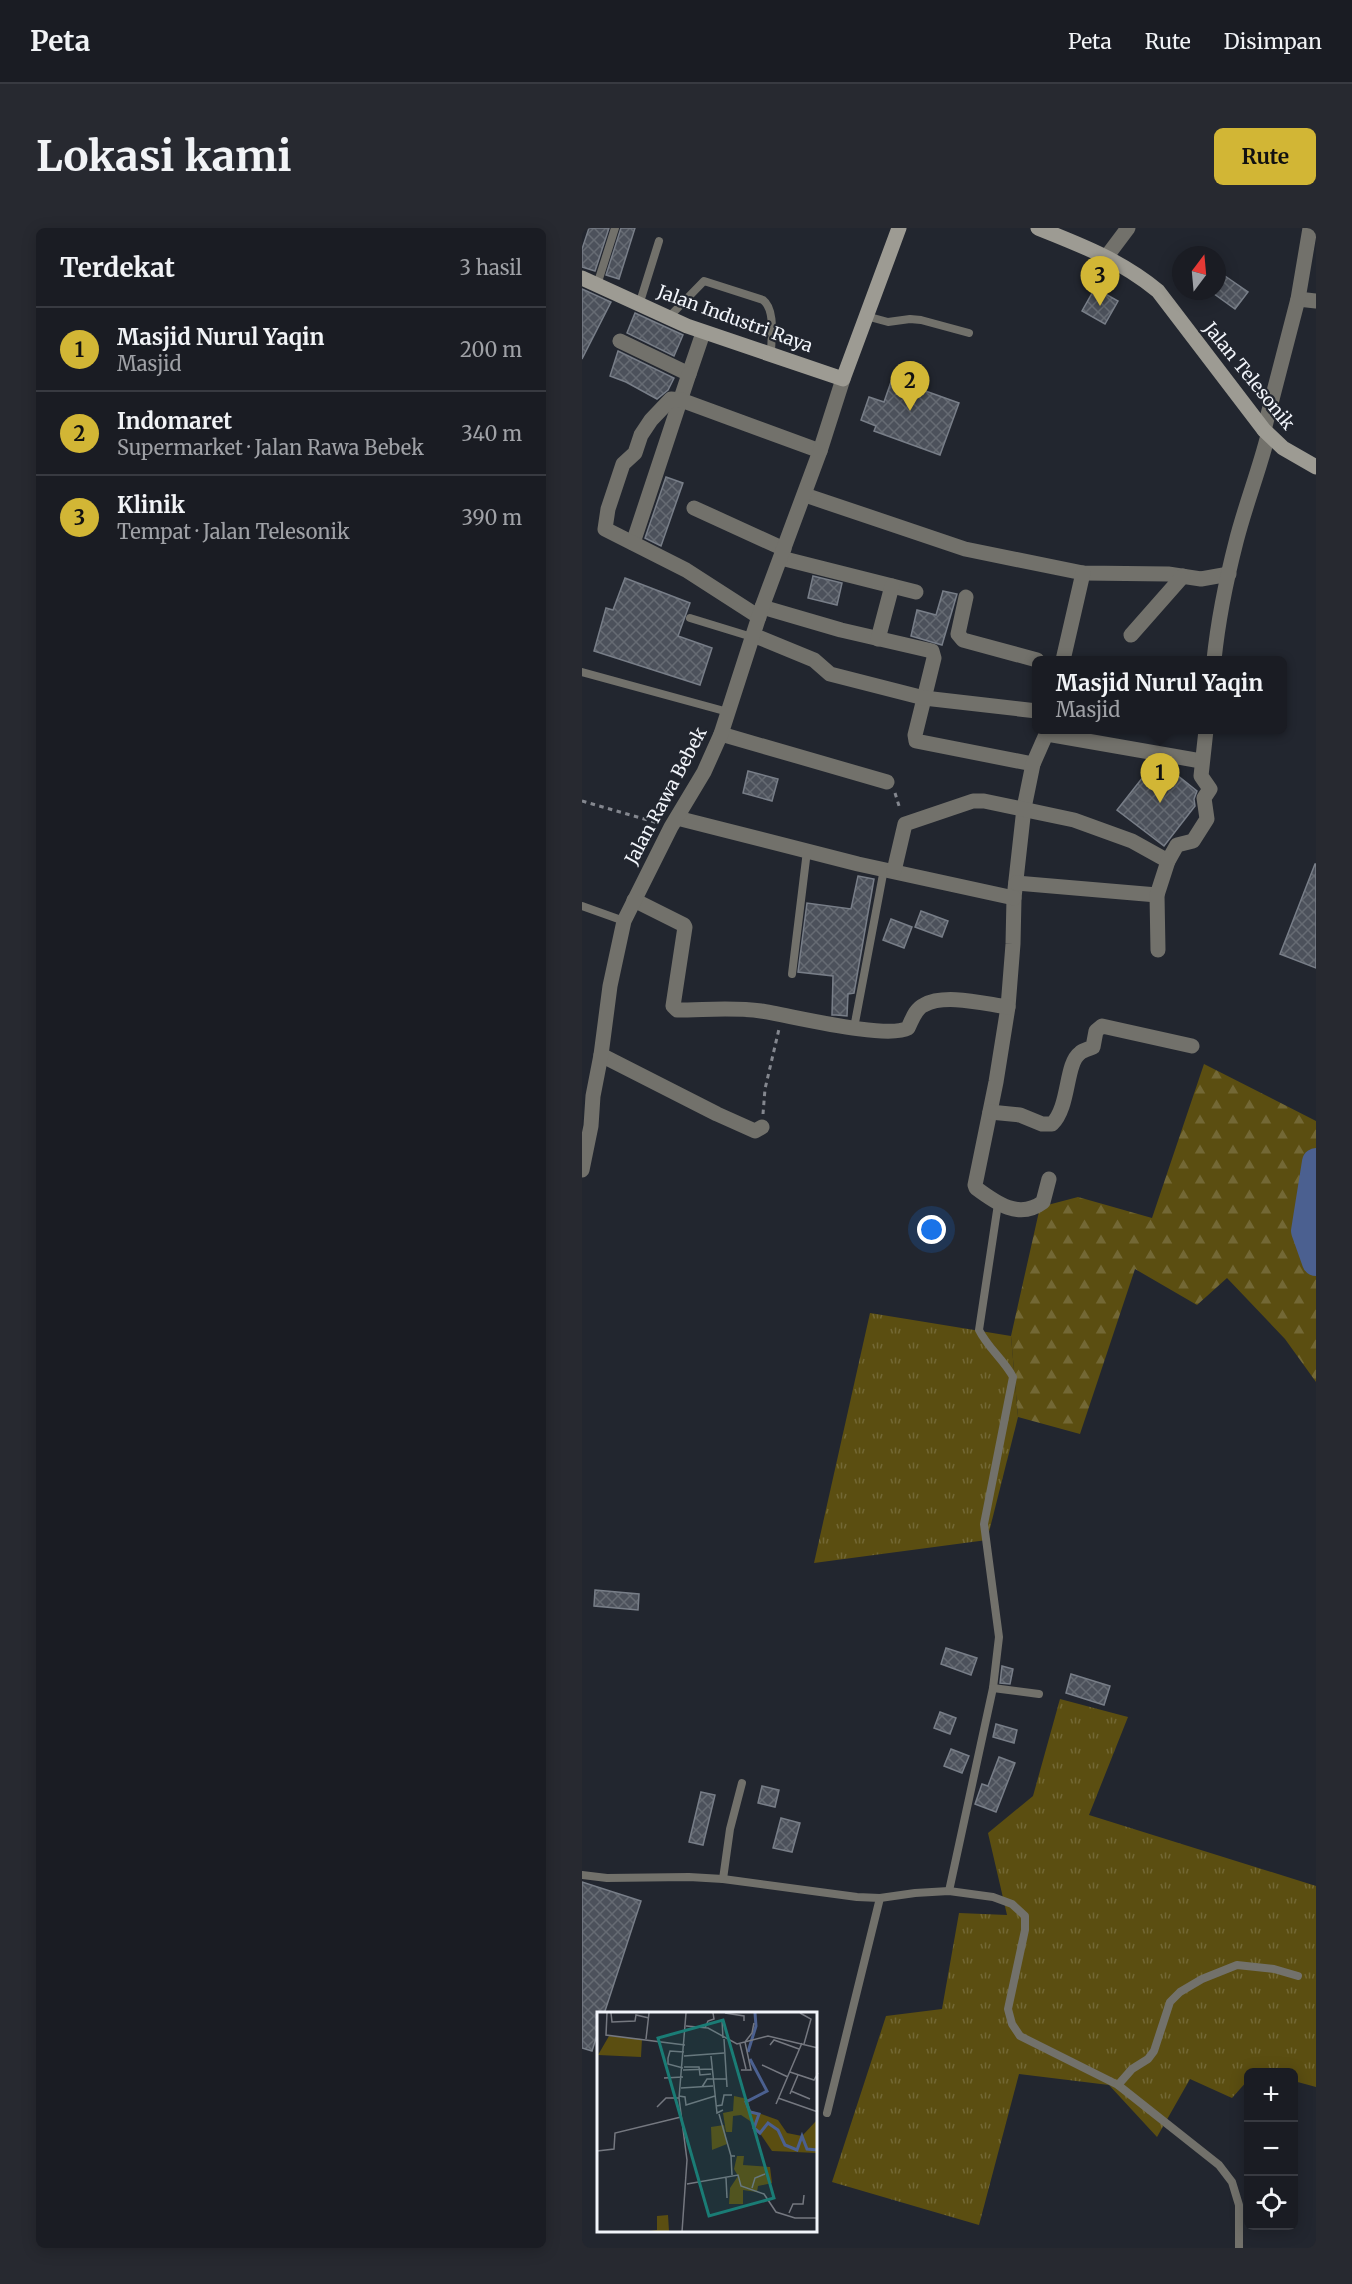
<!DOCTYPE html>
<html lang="id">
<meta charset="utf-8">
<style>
body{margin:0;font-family:Merriweather,serif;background:#272930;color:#f1f3f6}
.controls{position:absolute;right:18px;bottom:18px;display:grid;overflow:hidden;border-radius:9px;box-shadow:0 3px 15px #0003}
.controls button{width:54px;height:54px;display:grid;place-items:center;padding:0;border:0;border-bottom:2px solid #383a41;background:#1a1c23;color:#f1f3f6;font:30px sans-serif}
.compass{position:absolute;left:590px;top:18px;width:54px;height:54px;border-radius:50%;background:#1a1c23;box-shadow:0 3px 15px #0003;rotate:16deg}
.you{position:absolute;left:350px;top:1002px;width:21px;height:21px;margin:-15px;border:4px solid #fff;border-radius:50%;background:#1a73e8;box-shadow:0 0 0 9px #1a73e833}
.badge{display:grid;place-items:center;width:39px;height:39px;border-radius:50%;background:#d2b635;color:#111;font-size:20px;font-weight:700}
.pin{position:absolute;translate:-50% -50px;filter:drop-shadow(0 2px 3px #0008)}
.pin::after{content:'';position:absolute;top:32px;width:21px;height:18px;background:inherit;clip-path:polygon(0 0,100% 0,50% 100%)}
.popup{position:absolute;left:450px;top:428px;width:255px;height:78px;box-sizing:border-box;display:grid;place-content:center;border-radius:9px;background:#1a1c23;filter:drop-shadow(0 2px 4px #0005);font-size:20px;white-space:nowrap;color:#9fa1a6}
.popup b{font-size:22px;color:#f1f3f6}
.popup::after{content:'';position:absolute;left:50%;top:100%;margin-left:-12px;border:12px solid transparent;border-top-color:#1a1c23}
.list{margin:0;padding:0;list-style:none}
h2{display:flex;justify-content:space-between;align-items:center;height:78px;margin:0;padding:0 24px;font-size:26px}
h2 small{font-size:20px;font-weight:400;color:#9fa1a6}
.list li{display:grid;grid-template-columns:39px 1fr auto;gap:18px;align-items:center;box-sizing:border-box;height:84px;padding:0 24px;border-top:2px solid #383a41}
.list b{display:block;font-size:22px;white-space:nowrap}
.list p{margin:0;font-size:20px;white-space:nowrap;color:#9fa1a6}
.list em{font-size:20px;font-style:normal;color:#9fa1a6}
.icon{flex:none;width:33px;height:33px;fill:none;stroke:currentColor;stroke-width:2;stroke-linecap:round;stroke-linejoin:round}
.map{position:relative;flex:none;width:734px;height:2020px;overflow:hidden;border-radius:9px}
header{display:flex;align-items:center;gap:36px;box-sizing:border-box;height:84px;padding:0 30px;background:#1a1c23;border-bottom:2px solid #383a41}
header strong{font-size:28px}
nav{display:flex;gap:33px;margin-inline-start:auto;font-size:21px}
.intro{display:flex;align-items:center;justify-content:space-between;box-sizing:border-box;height:144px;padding:0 36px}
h1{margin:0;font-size:42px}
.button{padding:15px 27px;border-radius:9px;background:#d2b635;color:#111;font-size:21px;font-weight:700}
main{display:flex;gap:36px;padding:0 36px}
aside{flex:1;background:#1a1c23;border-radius:9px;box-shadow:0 3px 15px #0003}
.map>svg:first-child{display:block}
.grass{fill:url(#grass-tufts)}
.forest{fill:url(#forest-firs)}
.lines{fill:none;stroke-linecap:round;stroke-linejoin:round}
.river{stroke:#4b6090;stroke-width:28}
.building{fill:url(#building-cross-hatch);stroke:#787e88;stroke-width:1.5}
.path{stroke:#84878f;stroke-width:3;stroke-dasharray:4.5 4.5;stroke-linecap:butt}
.lane{stroke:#72716b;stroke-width:8}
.street{stroke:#72716b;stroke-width:15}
.secondary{stroke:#9d9b93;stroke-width:15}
.labels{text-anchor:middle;stroke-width:4.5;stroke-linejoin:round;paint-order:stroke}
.street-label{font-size:18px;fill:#f1f4fa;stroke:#22262f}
.inset-river{fill:none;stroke:#4b6090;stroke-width:3}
.inset-road{fill:none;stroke:#757880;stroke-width:1.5}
.view{fill:#1a7c75;fill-opacity:0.15;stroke:#1a7c75;stroke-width:3}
.inset-edge{fill:none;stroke:#f1f4fa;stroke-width:3}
</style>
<header>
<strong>Peta</strong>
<nav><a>Peta</a><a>Rute</a><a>Disimpan</a></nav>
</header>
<div class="intro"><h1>Lokasi kami</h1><a class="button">Rute</a></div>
<main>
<aside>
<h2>Terdekat<small>3 hasil</small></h2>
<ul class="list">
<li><span class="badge">1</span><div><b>Masjid Nurul Yaqin</b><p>Masjid</p></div><em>200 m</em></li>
<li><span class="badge">2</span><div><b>Indomaret</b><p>Supermarket · Jalan Rawa Bebek</p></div><em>340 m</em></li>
<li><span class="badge">3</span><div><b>Klinik</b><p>Tempat · Jalan Telesonik</p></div><em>390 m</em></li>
</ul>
</aside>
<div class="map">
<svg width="734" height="2020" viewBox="0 0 734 2020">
<defs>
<pattern id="grass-tufts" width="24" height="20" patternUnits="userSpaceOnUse" patternTransform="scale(1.5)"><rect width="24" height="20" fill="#5b4e11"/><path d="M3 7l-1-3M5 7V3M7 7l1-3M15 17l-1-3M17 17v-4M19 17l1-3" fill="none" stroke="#736835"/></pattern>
<pattern id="forest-firs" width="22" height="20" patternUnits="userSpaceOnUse" patternTransform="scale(1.5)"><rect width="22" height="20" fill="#5b4e11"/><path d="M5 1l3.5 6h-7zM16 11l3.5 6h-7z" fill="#736835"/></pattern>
<pattern id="building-cross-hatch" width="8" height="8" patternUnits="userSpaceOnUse" patternTransform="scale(1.5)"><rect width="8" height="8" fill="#4c515b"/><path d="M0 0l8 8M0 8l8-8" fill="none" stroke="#666b73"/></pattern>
</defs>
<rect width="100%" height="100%" fill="#22262f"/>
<!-- grass -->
<g class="grass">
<path d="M288 1085 429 1108 436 1189 405 1312 232 1335Z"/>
<path d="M478 1471 546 1489 507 1587 734 1658V1859L712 1853V1844L674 1843 666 1844V1852L650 1870 608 1851 575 1909 527 1857 437 1846 397 1997 250 1954 304 1788 360 1781 377 1685 425 1687 406 1605 451 1568Z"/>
</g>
<!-- forest -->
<path class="forest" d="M622 836 734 893V1154L703 1111 645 1050 615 1077 553 1041 498 1206 436 1189 429 1108 458 979 496 969 570 990Z"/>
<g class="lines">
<!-- river -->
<path class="river" d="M734 934 723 1003 734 1034"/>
</g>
<!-- building -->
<g class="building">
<path d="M7 0H27L13 43 0 39V21Z"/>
<path d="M39 0H53L37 51 24 47Z"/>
<path d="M643 48 666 64 653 81 631 65 635 63V59Z"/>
<path d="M513 60 536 73 523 96 500 83Z"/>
<path d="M0 61 29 74 0 131Z"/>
<path d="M53 85 101 107 92 128 45 105Z"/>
<path d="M36 123 92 150 86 162 75 171 44 154 28 148Z"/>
<path d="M310 151 377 175 358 227 292 203 294 198 279 192 287 169 302 174Z"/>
<path d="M84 249 101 255 79 318 63 310Z"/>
<path d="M231 348 260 355 255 377 226 370Z"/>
<path d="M43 350 108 375 96 408 130 420 118 457 12 423 24 380 31 382Z"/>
<path d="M361 363 375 366 360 417 329 408 335 382 354 387Z"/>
<path d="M572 535 581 536 615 563 612 571 613 578 582 618 535 582Z"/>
<path d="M166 543 196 551 190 573 161 565Z"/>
<path d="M733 636H734V740L698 726Z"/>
<path d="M276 648 292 651 272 765 266 766 265 788 254 787H250L251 748 216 744 225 675 269 681Z"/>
<path d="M339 683 366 693 360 709 333 699Z"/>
<path d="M309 691 330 699 322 720 301 712Z"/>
<path d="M13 1362 57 1366 56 1382 12 1378Z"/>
<path d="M364 1420 395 1430 389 1447 359 1436Z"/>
<path d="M420 1438 431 1441 428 1456 418 1455Z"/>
<path d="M489 1446 528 1458 522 1477 484 1465Z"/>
<path d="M358 1484 374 1490 368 1506 352 1500Z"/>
<path d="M414 1496 435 1502 432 1515 411 1509Z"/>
<path d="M369 1521 387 1528 380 1545 362 1538Z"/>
<path d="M417 1529 433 1535 414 1584 393 1576 400 1556 406 1558Z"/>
<path d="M180 1558 197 1562 193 1579 176 1575Z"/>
<path d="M119 1564 133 1567 121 1617 107 1614Z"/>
<path d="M199 1590 218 1595 210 1624 191 1620Z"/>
<path d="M0 1654 59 1673 22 1786H16V1804L10 1823 0 1820Z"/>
</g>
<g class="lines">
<!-- path -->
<g class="path">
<path d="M313 565 318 581"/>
<path d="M0 573 76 595"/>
<path d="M181 886 183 861 197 801"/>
</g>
<!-- lane -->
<g class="lane">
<path d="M15 57 33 0"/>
<path d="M57 77 77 13"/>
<path d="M284 88 306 94 328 91 339 92 387 105"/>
<path d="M86 90 122 53 181 72C194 82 189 111 189 126"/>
<path d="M108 390 170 409"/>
<path d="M0 444 146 484"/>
<path d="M0 678 42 693"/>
<path d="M210 746 225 623"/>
<path d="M272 800 302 641"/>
<path d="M411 1460 417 1409 402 1296 431 1149C422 1132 406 1120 397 1102L416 976"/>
<path d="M0 1647 25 1650 107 1649 141 1651 275 1669 298 1670 333 1665 367 1663 411 1669 430 1676 443 1688V1702L426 1781 430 1796 438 1808 536 1857 637 1937 650 1954 657 1977V2020"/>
<path d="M141 1651 148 1601 160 1555"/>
<path d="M367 1663 411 1460 457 1466"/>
<path d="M536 1857 550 1841 566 1831 572 1823 588 1774 598 1764 620 1751 655 1737 692 1741 716 1748"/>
<path d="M245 1885 298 1670"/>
</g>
<!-- street -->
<g class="street">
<path d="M525 28 546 0"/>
<path d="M716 71 734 73"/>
<path d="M38 113 107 146 121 105"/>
<path d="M682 202 716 71 728 0"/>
<path d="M223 267 383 321 501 345 586 346 619 351 647 346"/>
<path d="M112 280 202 321"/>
<path d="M51 315 107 146"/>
<path d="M199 330 334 364"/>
<path d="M384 369 376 406 381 412 455 432"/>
<path d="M180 379 259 402 350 423 352 430 333 507 334 513 451 536"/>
<path d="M177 389 104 342 23 301 26 281 41 236 53 225 59 207 69 192 89 171 99 172 238 223"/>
<path d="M171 407 232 432 248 446 342 470 455 483"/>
<path d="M549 407 601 348"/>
<path d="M296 411 310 358"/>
<path d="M481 432 501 345"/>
<path d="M632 432C636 393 644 353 654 314 663 278 677 243 686 207"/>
<path d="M466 502 451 536 442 580 432 670 431 716 426 779 414 854 393 957 394 960C414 975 437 992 461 974L467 951"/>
<path d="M139 506 305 554"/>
<path d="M465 506 619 533"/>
<path d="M95 590 276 636 432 670"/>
<path d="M312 643 323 596 391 573H402L492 592 550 613 586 633"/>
<path d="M434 655 575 667"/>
<path d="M52 672 102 697 103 699 91 778 95 782C123 782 152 779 179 783 207 787 305 812 326 800 330 792 333 781 342 777 363 765 403 776 426 779"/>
<path d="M576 722 575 667 586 633 595 617 611 613 625 591 622 570 628 561 619 548 624 502"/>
<path d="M19 827 135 886 173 903 180 899"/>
<path d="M408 884 438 887 460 896H470C488 878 483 836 498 825 501 822 507 821 511 819L514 803 520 798 610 818"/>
<path d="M0 942 9 898 11 868 19 827 28 758 42 693 89 599 122 544 139 506 180 379 238 223 261 151"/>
</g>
<!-- secondary -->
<g class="secondary">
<path d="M456 0C499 17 540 33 576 63L682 202 701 220 734 239"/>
<path d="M0 50 105 98 261 151 317 0"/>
</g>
</g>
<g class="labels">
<!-- street labels -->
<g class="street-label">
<text transform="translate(153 91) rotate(20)" y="6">Jalan Industri Raya</text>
<text transform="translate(667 148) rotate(51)" y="6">Jalan Telesonik</text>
<text transform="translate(84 568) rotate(-62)" y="6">Jalan Rawa Bebek</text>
</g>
</g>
<!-- overview -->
<g transform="translate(15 1784)">
<rect width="220" height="220" fill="#22262f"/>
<path d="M12 24 45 27 44 45 1 43ZM127 113 130 132 115 138 114 115ZM140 144H147L146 153 173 155 175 171 161 174 160 180 146 178V192H132L133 176 141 164 137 157ZM71 203 72 219 46 220 60 218V204Z" fill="#5b4e11"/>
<path d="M137 84 151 87 153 98 181 108 190 121 205 124 220 108V141L175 139 156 111 144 103 136 104 135 120H129L126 101 136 99Z" fill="#5b4e11"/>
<path class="inset-river" d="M151 40 159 14 158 1M153 47 170 79 149 90 153 100 162 102 157 116 163 121 171 111 181 118 188 133 200 138 205 124 210 137 221 138"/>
<path class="inset-road" d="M10 1 9 23 88 33M14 1 15 10 38 9 39 3 52 6M128 1 147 4V9M203 1 214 7 207 32M125 8 126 26M89 14 111 16 140 32 171 24 221 36M108 16 111 9 117 7 116 1M49 27 52 1M127 27 130 75M143 32 149 57M173 33 177 28 202 37M87 44 127 41M114 44 120 101 126 98M165 53 191 65M87 55H102L103 63 114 62M86 56 71 52V46L73 39 87 40M86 58 115 57M144 58H154L148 30 155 21 157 11M193 60 217 68 221 61M67 66 86 65M105 75 110 67H129M84 76 116 74M194 79 213 87M193 82 201 63M82 84 88 85 89 93 118 84M181 86 221 100M179 92 205 31M119 94 125 93 127 83H135M60 95 69 86H82M122 102 134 144M0 139 17 137 18 121 84 105M135 163 134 144H138M129 166 130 186M90 172 141 163 144 174 167 182 179 200 198 206H221M155 176 158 166 168 162M192 201 196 192H206L207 183M85 220 90 148 82 86 89 1"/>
<path class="view" d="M126 8 177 186 112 204 61 26Z"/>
<rect width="220" height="220" class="inset-edge"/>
</g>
</svg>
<div class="controls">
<button>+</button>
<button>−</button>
<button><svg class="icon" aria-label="locate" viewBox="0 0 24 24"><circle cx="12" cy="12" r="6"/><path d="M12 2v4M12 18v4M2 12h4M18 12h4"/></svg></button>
</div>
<svg class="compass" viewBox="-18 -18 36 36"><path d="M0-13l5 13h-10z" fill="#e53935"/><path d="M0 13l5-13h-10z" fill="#9fa1a6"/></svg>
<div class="you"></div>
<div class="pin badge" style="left:578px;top:575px">1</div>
<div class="popup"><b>Masjid Nurul Yaqin</b>Masjid</div>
<div class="pin badge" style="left:328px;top:183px">2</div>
<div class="pin badge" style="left:518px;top:78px">3</div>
</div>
</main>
